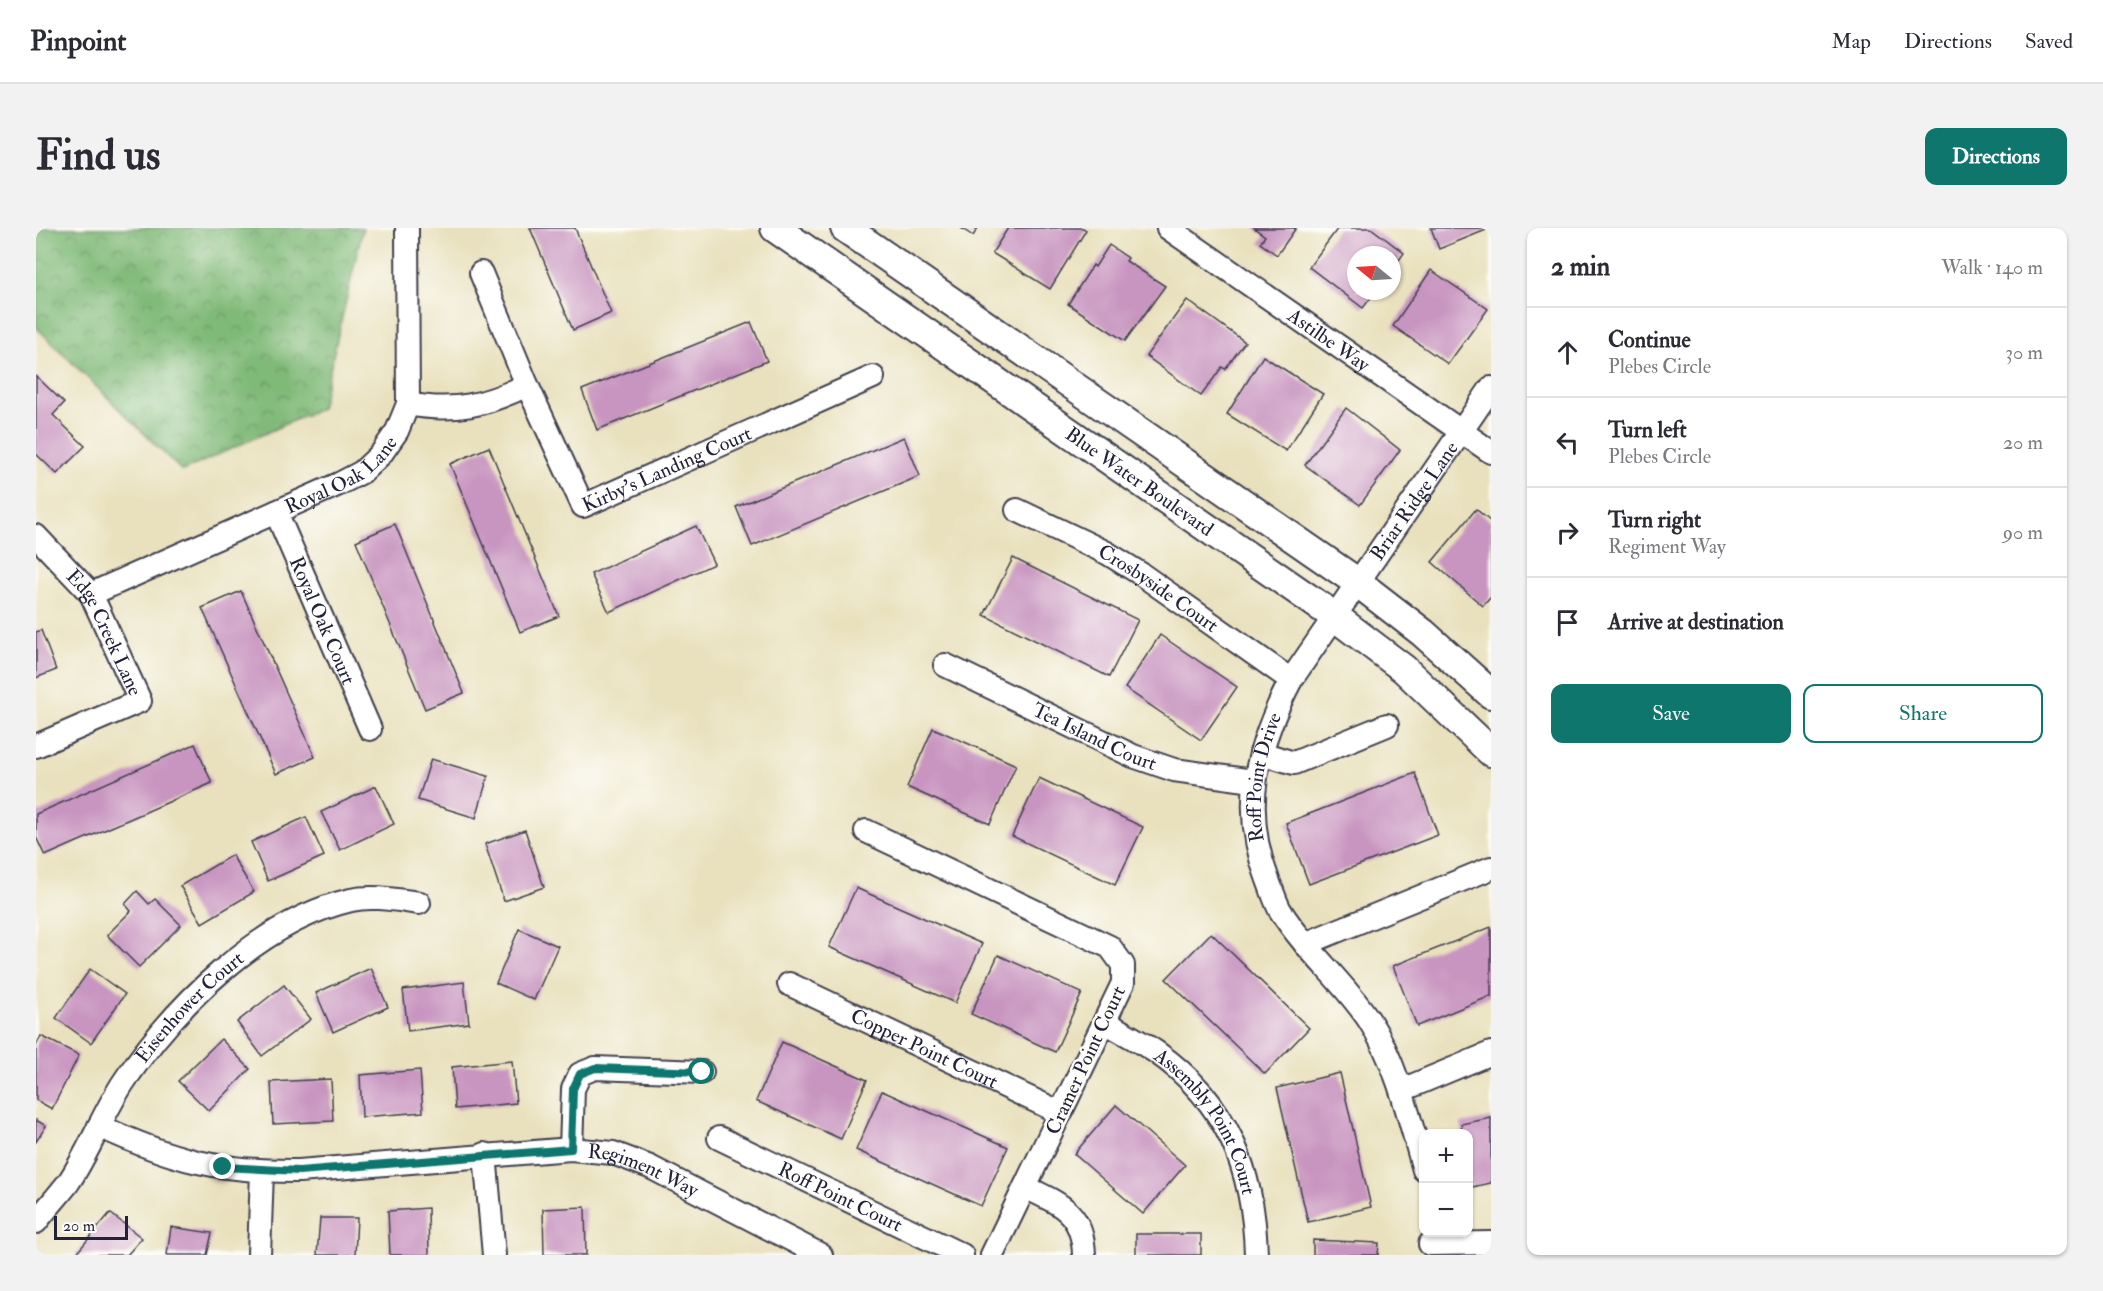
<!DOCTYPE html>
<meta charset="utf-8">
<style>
body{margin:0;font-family:"IM FELL Double Pica",serif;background:#f2f2f3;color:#2b2b33}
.controls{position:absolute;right:18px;bottom:18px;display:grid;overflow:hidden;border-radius:12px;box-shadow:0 2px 4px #0004}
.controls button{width:54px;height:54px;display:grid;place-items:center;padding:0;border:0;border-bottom:2px solid #e1e1e2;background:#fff;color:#2b2b33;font:30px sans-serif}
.compass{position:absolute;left:1311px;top:18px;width:54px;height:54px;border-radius:50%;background:#fff;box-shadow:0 2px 4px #0004;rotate:288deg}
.scale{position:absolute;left:18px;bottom:15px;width:74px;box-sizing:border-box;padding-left:6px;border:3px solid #22223b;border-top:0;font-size:16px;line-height:21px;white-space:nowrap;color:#22223b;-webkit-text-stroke:4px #fdfcf7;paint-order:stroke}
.stop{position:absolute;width:18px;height:18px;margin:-14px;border:4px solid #0f766e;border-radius:50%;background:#fff}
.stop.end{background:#0f766e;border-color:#fff;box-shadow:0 2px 6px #0008}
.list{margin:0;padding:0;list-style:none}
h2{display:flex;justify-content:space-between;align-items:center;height:78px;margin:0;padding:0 24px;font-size:26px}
h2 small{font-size:20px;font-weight:400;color:#7c7c81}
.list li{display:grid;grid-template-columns:39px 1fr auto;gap:18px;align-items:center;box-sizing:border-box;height:90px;padding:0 24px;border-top:2px solid #e1e1e2}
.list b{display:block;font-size:22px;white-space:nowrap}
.list p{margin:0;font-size:20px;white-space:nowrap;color:#7c7c81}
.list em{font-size:20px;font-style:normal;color:#7c7c81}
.actions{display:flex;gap:12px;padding:18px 24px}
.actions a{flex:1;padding:14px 0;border:2px solid #0f766e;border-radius:12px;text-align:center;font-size:21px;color:#0f766e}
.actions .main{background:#0f766e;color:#fff}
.icon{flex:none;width:33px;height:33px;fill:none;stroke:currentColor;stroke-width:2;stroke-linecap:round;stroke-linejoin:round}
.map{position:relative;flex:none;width:1455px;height:1027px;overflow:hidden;border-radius:12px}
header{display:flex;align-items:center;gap:36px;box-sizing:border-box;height:84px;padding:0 30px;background:#fff;border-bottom:2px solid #e1e1e2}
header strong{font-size:28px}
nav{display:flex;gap:33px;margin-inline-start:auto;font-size:21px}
.intro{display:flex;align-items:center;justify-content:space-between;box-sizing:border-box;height:144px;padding:0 36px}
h1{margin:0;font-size:42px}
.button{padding:15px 27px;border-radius:12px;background:#0f766e;color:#fff;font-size:21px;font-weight:700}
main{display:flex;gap:36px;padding:0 36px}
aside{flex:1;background:#fff;border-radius:12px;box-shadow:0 2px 4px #0004}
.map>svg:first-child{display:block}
.forest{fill:url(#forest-crowns);stroke:#516e5a;stroke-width:1.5}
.building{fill:#c894c0}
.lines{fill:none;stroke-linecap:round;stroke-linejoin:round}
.minor-casing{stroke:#403f4f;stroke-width:26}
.tertiary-casing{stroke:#403f4f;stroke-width:32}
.minor{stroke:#fff;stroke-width:22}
.tertiary{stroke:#fff;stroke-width:28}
.route{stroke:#0f766e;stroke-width:8}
.labels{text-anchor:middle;stroke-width:5;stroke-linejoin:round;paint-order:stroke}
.street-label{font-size:20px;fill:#22223b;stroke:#fdfcf7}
</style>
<header>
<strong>Pinpoint</strong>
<nav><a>Map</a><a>Directions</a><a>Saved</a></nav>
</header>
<div class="intro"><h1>Find us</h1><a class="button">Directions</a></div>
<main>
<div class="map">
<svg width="1455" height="1027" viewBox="0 0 1455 1027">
<defs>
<pattern id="forest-crowns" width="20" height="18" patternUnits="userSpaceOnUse" patternTransform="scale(1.5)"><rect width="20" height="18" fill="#80ba78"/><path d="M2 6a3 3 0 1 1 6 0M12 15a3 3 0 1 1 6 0" fill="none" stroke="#689764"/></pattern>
</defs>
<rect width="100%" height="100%" fill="#fdfcf7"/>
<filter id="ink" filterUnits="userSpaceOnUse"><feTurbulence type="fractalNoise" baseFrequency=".0167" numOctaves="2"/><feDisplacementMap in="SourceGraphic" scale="12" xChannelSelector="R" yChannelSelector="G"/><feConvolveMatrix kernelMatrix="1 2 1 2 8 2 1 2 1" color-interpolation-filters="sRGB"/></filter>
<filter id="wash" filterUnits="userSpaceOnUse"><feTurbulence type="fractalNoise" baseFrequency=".008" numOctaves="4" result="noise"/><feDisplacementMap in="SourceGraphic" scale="24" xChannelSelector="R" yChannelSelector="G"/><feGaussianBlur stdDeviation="1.35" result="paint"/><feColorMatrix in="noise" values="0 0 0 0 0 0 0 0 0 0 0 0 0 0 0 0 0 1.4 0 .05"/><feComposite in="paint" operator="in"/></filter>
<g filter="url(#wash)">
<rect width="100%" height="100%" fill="#e9e1be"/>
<!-- forest -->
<path class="forest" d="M0 0H327L285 180 146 243 0 99Z"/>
<g id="blocks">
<!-- building -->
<g class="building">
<path d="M494 0H539L575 85 537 102Z"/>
<path d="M925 0H942L937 8Z"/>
<path d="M972 0H1047L1050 2 1014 61 956 25Z"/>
<path d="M1218 0H1260L1241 27 1224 15 1229 8Z"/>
<path d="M1302 0H1335L1368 25 1356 42V27H1320V63H1340L1327 80 1273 39Z"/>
<path d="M1395 0H1455L1403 21Z"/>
<path d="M1073 17 1092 30 1090 33 1129 58 1089 113 1032 76 1057 37 1059 39Z"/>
<path d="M1395 42 1452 81 1412 136 1357 98Z"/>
<path d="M1151 72 1209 114 1189 141 1186 139 1165 168 1110 128Z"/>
<path d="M715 94 731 133 561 202 546 162Z"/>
<path d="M1227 128 1287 166 1250 223 1191 186Z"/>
<path d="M0 148 28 175 17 187 49 218 21 246 0 226Z"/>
<path d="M1310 180 1364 222 1324 277 1269 237Z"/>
<path d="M868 209 884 248 716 318 700 279Z"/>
<path d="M453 219 523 388 484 404 414 236Z"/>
<path d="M1440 281 1455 294V369L1447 378 1396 334Z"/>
<path d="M359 296 428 465 389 481 320 313Z"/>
<path d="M660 298 678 336 573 384 555 346Z"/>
<path d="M977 330 1102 392 1073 449 948 387Z"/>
<path d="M205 363 279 529 240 546 166 380Z"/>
<path d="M5 402 20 442 0 450V404Z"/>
<path d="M1124 407 1201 459 1165 512 1089 460Z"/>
<path d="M897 500 980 537 954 596 871 559Z"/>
<path d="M159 516 176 555 9 628 0 609V586Z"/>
<path d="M395 531 452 548 440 590 382 572Z"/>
<path d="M1379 545 1402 607 1273 656 1250 595Z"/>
<path d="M1003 550 1107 599 1079 657 976 608Z"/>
<path d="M340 558 358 596 304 622 285 584Z"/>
<path d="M270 589 288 628 232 653 215 614Z"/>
<path d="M489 602 508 659 468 673 449 616Z"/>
<path d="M196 627 218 664 166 695 144 658Z"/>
<path d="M820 660 946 716 919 775 793 719Z"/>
<path d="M101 663 113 676 119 671 145 697 103 739 71 707 95 683 89 676Z"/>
<path d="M1455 699V768L1381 798 1357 738Z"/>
<path d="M483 701 522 718 498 772 460 755Z"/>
<path d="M1175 705 1273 800 1229 846 1130 751Z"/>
<path d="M962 727 1046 765 1019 824 935 786Z"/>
<path d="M335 740 352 779 297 804 280 765Z"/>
<path d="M54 741 89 766 55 815 20 790Z"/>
<path d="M428 754 433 795 372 803 367 762Z"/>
<path d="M248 757 275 791 226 828 201 794Z"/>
<path d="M5 808 43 827 16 881 0 872V818Z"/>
<path d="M185 811 214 841 173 883 142 853Z"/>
<path d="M746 814 831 852 805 911 720 873Z"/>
<path d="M476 833 480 875 419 881 416 839Z"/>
<path d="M384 842 387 884 326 889 324 847Z"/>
<path d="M1304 845 1335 979 1272 994 1241 860Z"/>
<path d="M295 851 297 893 237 896 235 854Z"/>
<path d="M846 863 972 919 945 978 820 922Z"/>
<path d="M1080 877 1149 937 1107 986 1038 926Z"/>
<path d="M1455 890V955L1436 959 1432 938V906H1427L1425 896Z"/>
<path d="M0 892 10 898 0 914Z"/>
<path d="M549 979 550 1027H508L507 981Z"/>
<path d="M392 980 393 1027H354L352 983Z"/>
<path d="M74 985 106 1010 91 1027H39Z"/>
<path d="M284 990H321L319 1027H281Z"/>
<path d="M135 999 176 1005 171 1027H131Z"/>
<rect x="1100" y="1006" width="65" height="21"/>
<path d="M1277 1012 1343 1015 1342 1027H1277Z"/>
</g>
</g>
</g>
<g filter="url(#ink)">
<use href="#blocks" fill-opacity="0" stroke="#403f4f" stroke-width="1.5"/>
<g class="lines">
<defs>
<g id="minor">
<path id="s1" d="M1132 0 1455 224"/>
<path d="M445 45 491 157"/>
<path id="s2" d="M372 176C418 185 450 177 491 157L547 278 837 149"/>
<path id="s3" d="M981 282 1071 325 1105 346 1255 452"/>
<path id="s4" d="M240 284 334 501"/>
<path id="s5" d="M0 308 55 366 104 473 0 518"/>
<path id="s6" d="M55 366 303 256 326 244 345 226 361 203 372 176 371 0"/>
<path id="s7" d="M909 437 1097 528 1138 542 1217 553"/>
<path d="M1225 525 1258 535 1351 497"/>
<path d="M830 603 1074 719 1087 737V755L956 1027"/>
<path d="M1269 716 1455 640"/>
<path id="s8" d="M753 756 1025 885"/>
<path id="s9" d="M1069 794C1086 804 1104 813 1120 824 1192 874 1218 943 1220 1027"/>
<path d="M1366 862 1455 825"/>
<path id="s10" d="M63 898C136 932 182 944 263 943L535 921 577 925 614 939 785 1027"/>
<path id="s11" d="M683 910 926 1027"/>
<path d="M535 921 537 861 544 846 559 840 666 844"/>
<path d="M449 926 458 1027"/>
<path id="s12" d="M1388 942C1374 893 1361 835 1333 792 1307 753 1269 722 1244 682 1239 673 1236 662 1232 652 1204 580 1220 519 1255 452L1455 160"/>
<path d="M989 959C1024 976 1047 984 1048 1027"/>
<path id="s13" d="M0 994C10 981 22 968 32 955 54 923 67 884 89 852 140 777 224 693 315 672 336 667 361 672 383 675"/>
<path d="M1394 1016 1455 1015"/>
<path d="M223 1027 226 943"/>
</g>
<g id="tertiary">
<path id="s14" d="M739 0 1298 388 1368 441 1455 524"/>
<path d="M809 0 1321 354 1387 405 1455 466"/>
</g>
</defs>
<!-- minor casing -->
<use href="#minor" class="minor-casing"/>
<!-- tertiary casing -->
<use href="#tertiary" class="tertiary-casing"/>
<!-- minor -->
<use href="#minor" class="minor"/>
<!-- tertiary -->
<use href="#tertiary" class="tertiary"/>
</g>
</g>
<g class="lines" filter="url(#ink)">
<!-- route -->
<path class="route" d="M187 939 263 943 535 921 537 861 544 846 559 840 666 844"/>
</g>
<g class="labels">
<!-- street labels -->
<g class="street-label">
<text dy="7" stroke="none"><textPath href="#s1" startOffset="196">Astilbe Way</textPath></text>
<text dy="7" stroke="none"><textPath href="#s2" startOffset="348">Kirby's Landing Court</textPath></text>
<text dy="7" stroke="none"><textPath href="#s6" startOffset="278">Royal Oak Lane</textPath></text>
<text dy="7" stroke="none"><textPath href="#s14" startOffset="444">Blue Water Boulevard</textPath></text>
<text dy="7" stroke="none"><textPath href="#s12" startOffset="760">Briar Ridge Lane</textPath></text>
<text dy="7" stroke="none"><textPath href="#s3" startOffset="162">Crosbyside Court</textPath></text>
<text dy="7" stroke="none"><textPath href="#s4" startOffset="118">Royal Oak Court</textPath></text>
<text dy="7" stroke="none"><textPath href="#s5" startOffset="120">Edge Creek Lane</textPath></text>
<text dy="7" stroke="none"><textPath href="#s7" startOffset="166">Tea Island Court</textPath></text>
<text dy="7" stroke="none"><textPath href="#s12" startOffset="440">Roff Point Drive</textPath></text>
<text dy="7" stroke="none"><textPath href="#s13" startOffset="266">Eisenhower Court</textPath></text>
<text dy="7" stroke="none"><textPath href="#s8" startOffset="150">Copper Point Court</textPath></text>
<text transform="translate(1049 832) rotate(-65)" y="7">Cramer Point Court</text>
<text dy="7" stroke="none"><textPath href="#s9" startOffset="147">Assembly Point Court</textPath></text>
<text dy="7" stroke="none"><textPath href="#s10" startOffset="556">Regiment Way</textPath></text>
<text dy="7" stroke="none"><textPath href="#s11" startOffset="135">Roff Point Court</textPath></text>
</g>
</g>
</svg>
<div class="controls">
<button>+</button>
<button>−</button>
</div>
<svg class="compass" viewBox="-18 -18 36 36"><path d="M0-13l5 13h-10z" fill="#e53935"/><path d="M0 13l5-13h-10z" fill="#7c7c81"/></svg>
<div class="scale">20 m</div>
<div class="stop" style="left:666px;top:844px"></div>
<div class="stop end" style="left:187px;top:939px"></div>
</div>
<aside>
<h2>2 min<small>Walk · 140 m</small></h2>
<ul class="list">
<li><svg class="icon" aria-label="ahead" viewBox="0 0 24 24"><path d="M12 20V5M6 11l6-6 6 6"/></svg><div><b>Continue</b><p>Plebes Circle</p></div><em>30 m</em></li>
<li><svg class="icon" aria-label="left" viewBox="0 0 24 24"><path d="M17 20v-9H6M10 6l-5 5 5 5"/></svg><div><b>Turn left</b><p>Plebes Circle</p></div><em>20 m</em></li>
<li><svg class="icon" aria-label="right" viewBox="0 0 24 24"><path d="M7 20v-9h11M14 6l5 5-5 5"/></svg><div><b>Turn right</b><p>Regiment Way</p></div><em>90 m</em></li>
<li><svg class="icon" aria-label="arrive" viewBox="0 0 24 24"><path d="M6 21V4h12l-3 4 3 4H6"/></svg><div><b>Arrive at destination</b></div></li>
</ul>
<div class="actions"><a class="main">Save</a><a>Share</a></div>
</aside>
</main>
